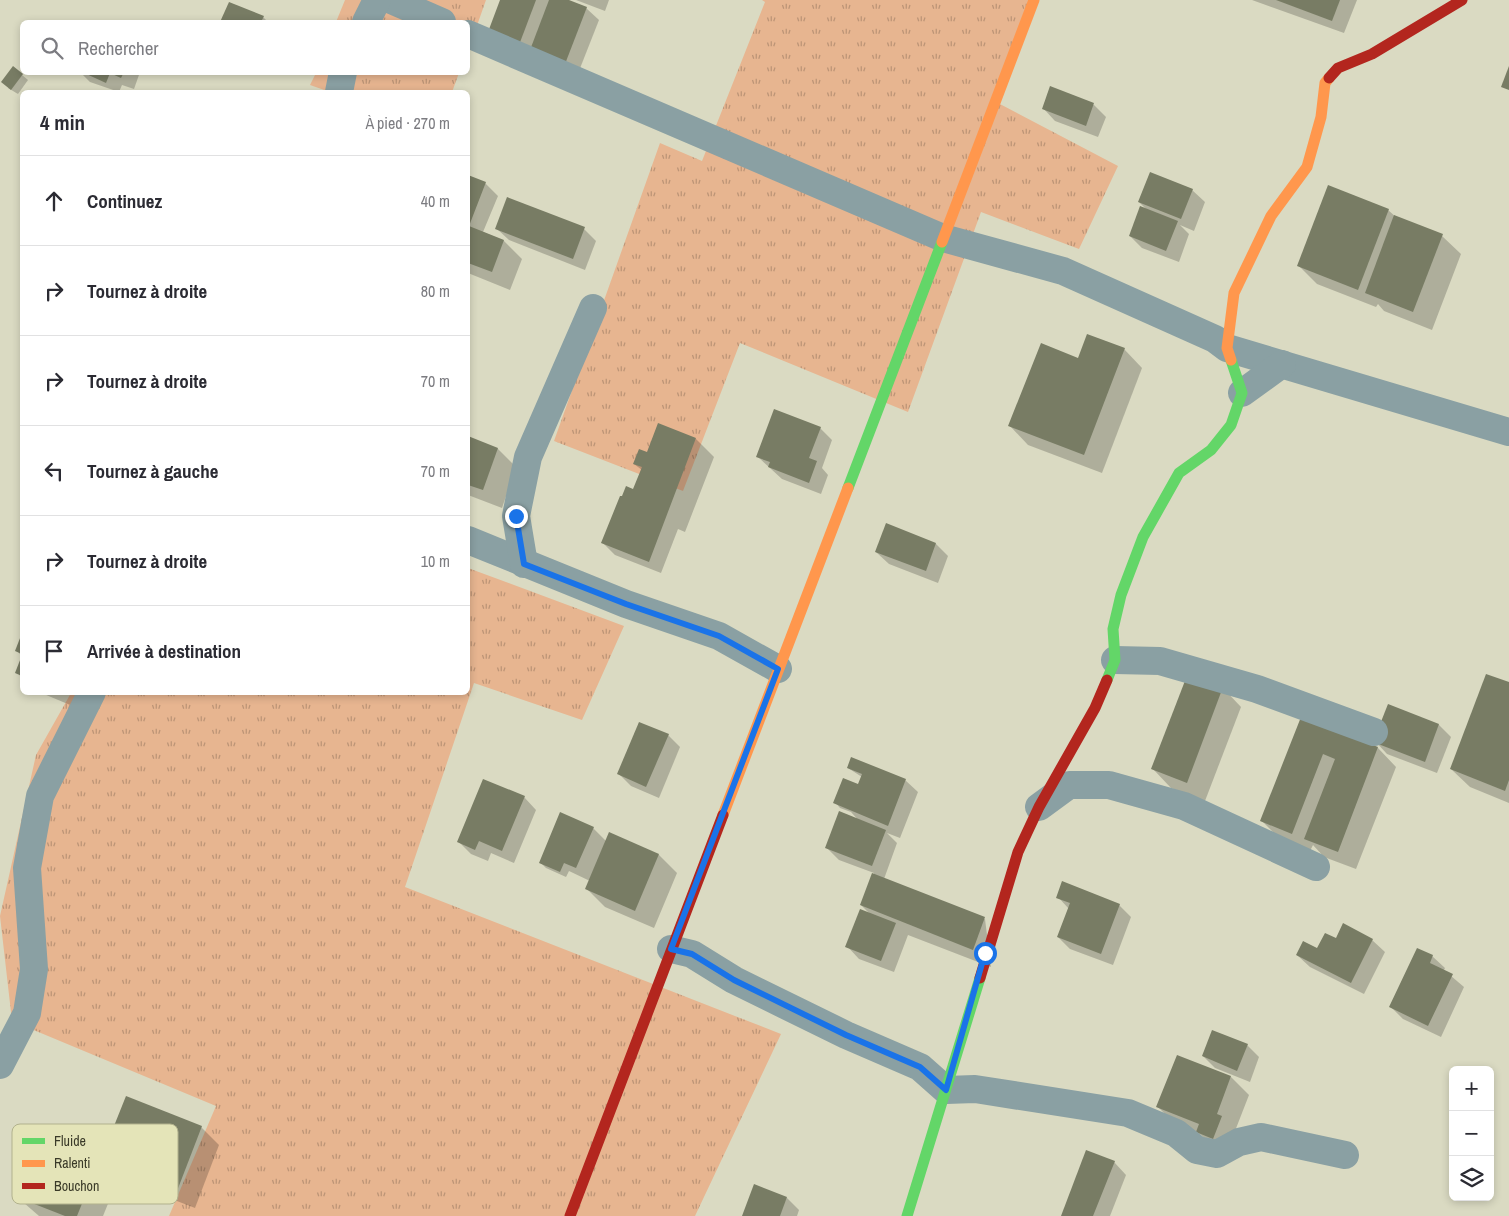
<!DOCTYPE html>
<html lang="fr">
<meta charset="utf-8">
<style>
body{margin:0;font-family:"Archivo Narrow",sans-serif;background:#f7f7f7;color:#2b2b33}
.controls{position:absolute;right:15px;bottom:15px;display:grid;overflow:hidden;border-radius:8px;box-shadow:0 2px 8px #0003}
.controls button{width:45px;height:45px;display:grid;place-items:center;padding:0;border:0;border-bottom:1px solid #e1e1e2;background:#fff;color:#2b2b33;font:25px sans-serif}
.stop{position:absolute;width:15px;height:15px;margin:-11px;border:4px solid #1a73e8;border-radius:50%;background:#fff}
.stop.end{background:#1a73e8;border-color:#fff;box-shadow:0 1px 5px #0008}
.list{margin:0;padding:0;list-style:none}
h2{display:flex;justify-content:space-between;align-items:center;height:65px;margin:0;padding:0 20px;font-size:21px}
h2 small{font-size:16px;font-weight:400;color:#7c7c81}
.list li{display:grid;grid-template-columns:32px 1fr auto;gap:15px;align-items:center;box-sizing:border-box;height:90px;padding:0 20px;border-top:1px solid #e1e1e2}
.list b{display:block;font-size:19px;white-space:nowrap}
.list em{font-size:16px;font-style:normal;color:#7c7c81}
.icon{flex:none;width:28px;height:28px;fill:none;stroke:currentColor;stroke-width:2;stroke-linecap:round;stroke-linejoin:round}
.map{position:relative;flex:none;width:1509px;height:1216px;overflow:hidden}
.search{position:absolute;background:#fff;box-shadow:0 2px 8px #0003;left:20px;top:20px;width:450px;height:55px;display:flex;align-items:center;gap:12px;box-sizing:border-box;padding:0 18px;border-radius:8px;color:#7c7c81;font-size:19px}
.panel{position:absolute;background:#fff;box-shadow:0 2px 8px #0003;left:20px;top:90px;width:450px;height:605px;border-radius:8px}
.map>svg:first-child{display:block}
.grass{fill:url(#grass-tufts)}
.shadow{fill:#0003}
.building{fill:#787c64}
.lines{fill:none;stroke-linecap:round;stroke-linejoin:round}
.street{stroke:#8aa0a3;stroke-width:28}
.fast{stroke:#63d668;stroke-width:11}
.slow{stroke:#ff974d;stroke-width:11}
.jam{stroke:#b3261e;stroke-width:11}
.route{stroke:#1a73e8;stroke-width:6}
.key{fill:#e4e4b8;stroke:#b1b18d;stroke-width:1}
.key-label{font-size:14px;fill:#3a3a28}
</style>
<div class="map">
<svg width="1509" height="1216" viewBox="0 0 1509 1216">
<defs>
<pattern id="grass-tufts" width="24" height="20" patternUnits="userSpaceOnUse" patternTransform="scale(1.25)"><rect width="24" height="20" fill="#e7b590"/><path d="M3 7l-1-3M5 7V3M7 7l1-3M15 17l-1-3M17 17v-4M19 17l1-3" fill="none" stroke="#bc9476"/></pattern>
</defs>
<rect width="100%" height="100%" fill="#dadac2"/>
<!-- grass -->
<g class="grass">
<path d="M345 0H486L468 51V22H336Z"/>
<path d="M762 0H1039L998 103 1118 166 1079 249 981 212 908 412 740 343 683 491 554 441 660 143 702 161 765 2Z"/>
<path d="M316 73H459L452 92H330L310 85Z"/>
<path d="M468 568 624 626 582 720 474 683 405 887 781 1034 695 1216H169L216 1106 12 1021 0 916 36 755 71 693 468 692Z"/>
</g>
<!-- shadow -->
<g class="shadow">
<path d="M502 0H566L586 8 599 20 577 76 501 44Z"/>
<path d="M576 0H609L605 11Z"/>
<path d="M1252 0H1357L1344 33Z"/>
<path d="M230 3 263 17 268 22H222Z"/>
<path d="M80 72H140L134 89 122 85 119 92 90 82Z"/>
<path d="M22 75 28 80 18 94 8 88Z"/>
<path d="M1051 88 1094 105 1106 117 1098 137 1055 121 1043 108Z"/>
<path d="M468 176 485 183 498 196 483 232 504 241 522 259 510 290 468 273Z"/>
<path d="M1192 190 1205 202 1194 231 1180 225 1189 234 1179 262 1142 248 1130 236 1148 211 1139 202Z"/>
<path d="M1388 210 1396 217 1442 236 1461 254 1432 330 1384 311 1378 304 1376 307 1317 284 1299 266Z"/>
<path d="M496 228 584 229 596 241 585 270 509 240Z"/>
<path d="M1124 349 1142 368 1102 473 1028 445 1010 426Z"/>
<path d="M820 428 832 440 822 468 828 475 821 494 782 479 758 457Z"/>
<path d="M468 438 498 449 516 467 502 508 468 495Z"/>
<path d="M696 439 714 457 685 532 678 529 661 573 615 555 603 543 634 491 642 470 634 464Z"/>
<path d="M887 525 936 544 948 556 938 583 889 564 876 552Z"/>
<path d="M22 636V656L17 651Z"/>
<path d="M22 658V678L17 672Z"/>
<path d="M1509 684V803L1470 787 1451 769Z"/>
<path d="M1223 688 1241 707 1205 801 1171 788 1153 769Z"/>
<path d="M39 692H104L75 707Z"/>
<path d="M1388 706 1439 725 1451 737 1437 773 1387 754 1375 741Z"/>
<path d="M1301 719 1378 748 1396 767 1356 869 1324 857 1313 845 1310 851 1280 839 1262 821Z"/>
<path d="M668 735 680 747 659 798 631 786 619 774Z"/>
<path d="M848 768 905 780 918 792 900 838 887 833 897 843 884 879 985 919 991 967 908 935 894 972 859 959 847 946 871 915 861 905 874 873 839 860 827 848 859 821 851 812 840 808 835 802 858 785 862 777Z"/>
<path d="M524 797 536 810 514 863 491 853 488 861 471 854 458 841Z"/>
<path d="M593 828 607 842 659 855 677 873 654 928 605 907 587 889 590 881 569 871 566 877 546 868 540 862Z"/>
<path d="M1058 897 1119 905 1131 917 1113 965 1070 949 1058 937 1069 909Z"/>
<path d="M1336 940H1372L1385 952 1364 994 1310 967 1297 955 1317 950Z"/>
<path d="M1432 956 1445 968 1444 970 1464 987 1441 1037 1403 1019 1391 1007Z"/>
<path d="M1247 1045 1259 1057 1250 1082 1215 1068 1203 1056Z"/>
<path d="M1231 1077 1249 1095 1235 1131 1216 1150 1201 1135 1176 1125 1158 1107Z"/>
<path d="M201 1127 219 1145 195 1208 120 1179 102 1161Z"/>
<path d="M1114 1162 1126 1175 1110 1216H1062Z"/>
<path d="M93 1175 112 1194 103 1216H39L16 1196Z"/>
<path d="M787 1198 799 1210 797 1216H743Z"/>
</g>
<!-- building -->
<g class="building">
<path d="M500 0H536L519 45 488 32Z"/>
<path d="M549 0H569L587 7 565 64 530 50Z"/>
<path d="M1276 0H1340L1332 21Z"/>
<path d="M229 2 264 16 261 22H220Z"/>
<path d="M13 66 23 74 11 90 1 82Z"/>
<path d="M1509 66V90L1501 87Z"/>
<path d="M82 72H124L121 78 110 73 106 83Z"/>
<path d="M1050 86 1094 103 1086 126 1042 109Z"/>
<path d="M1150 172 1193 189 1181 219 1138 202Z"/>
<path d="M468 175 486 182 469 226 504 240 492 272 468 263Z"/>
<path d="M1328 185 1389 209 1358 290 1297 266Z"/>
<path d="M507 197 585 227 573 259 495 229Z"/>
<path d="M1140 206 1178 221 1166 251 1129 236Z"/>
<path d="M1394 215 1443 234 1413 312 1365 293Z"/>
<path d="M1087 334 1125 348 1084 455 1008 426 1041 343 1078 358Z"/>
<path d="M774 409 821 427 809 458 817 461 809 483 768 467 770 462 756 457Z"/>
<path d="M658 423 696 438 649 562 601 543 620 496H622L626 486 633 489 642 467 633 464 639 449 647 452Z"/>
<path d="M468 436 498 448 483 490 468 485Z"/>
<path d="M886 523 936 543 926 571 875 552Z"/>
<path d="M22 633V654L15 651Z"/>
<path d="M22 655V676L15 673Z"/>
<path d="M1188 673 1223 687 1187 783 1151 769Z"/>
<path d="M1486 674 1509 682V780L1505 791 1450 769Z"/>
<path d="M1388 704 1439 724 1425 762 1373 742Z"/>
<path d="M1301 717 1378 747 1338 852 1304 839 1335 759 1323 754 1292 834 1260 821Z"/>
<path d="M639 722 669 734 646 787 617 774Z"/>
<path d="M851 757 906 779 888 826 833 803 843 778 858 784 862 774 847 768Z"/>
<path d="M483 779 525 796 502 851 479 841 475 850 457 842Z"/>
<path d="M839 811 886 830 872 866 825 848Z"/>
<path d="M560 812 594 827 576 868 564 863 560 872 539 863Z"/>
<path d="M609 832 659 854 635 911 585 889Z"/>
<path d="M872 873 985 917 973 950 860 905Z"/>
<path d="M1062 881 1120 904 1101 954 1057 937 1070 903 1056 898Z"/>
<path d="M860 909 896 923 881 961 845 947Z"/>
<path d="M1343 923 1373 939 1351 983 1296 955 1303 941 1317 948 1325 933 1336 938Z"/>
<path d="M1417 948 1433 955 1430 963 1453 974 1428 1026 1389 1007Z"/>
<path d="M1212 1030 1248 1044 1237 1071 1202 1056Z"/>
<path d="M1177 1055 1231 1076 1217 1114 1222 1116 1213 1139 1196 1132 1199 1124 1156 1107Z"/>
<path d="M126 1096 202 1126 177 1191 100 1161Z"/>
<path d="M32 1150 94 1174 77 1216H65L14 1196Z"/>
<path d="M1086 1150 1115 1161 1093 1216H1061Z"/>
<path d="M754 1184 787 1197 780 1216H742Z"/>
</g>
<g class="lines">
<!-- street -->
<g class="street">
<path d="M391 0 442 22"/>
<path d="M366 22 377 0"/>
<path d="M468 34 943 238 1063 271 1215 339 1227 348 1509 432"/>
<path d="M339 92 343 72"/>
<path d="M1242 393 1282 364"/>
<path d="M468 540 626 604 719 636 778 669"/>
<path d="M524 564 516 516 528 457 593 308"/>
<path d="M1115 660 1160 661 1257 689 1374 732"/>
<path d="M1039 807 1069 785H1109L1184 806 1316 867"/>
<path d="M671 949 692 954 734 980 846 1035 920 1067 946 1090 975 1089 1128 1113 1176 1133 1197 1150 1217 1154 1239 1142 1261 1137 1345 1155"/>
<path d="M0 1065 27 1013 34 969 27 868 40 796 92 692"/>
</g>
<!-- fast -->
<g class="fast">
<path d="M848 488 942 242"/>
<path d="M1107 680 1115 660 1113 629 1121 595 1143 537 1179 473 1211 450 1231 425 1242 393 1231 360"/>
<path d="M907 1216 980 978"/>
</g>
<!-- slow -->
<g class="slow">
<path d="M942 242 1034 0"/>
<path d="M1231 360 1227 348 1234 293 1271 216 1307 167 1321 117 1325 83 1329 78"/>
<path d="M723 815 848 488"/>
</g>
<!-- jam -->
<g class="jam">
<path d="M1329 78 1338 68 1372 54 1462 0"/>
<path d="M980 978 1018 852 1039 807 1095 708 1107 680"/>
<path d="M570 1216 723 815"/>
</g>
</g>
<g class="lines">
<!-- route -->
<path class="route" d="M516 516 524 564 626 604 719 636 778 669 671 949 692 954 734 980 846 1035 920 1067 946 1090 985 953"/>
</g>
<!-- legend -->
<rect x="12" y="1124" width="166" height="80" rx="8" class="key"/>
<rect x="22" y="1138" width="23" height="6" fill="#63d668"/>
<rect x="22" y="1160" width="23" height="7" fill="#ff974d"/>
<rect x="22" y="1183" width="23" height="6" fill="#b3261e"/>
<g class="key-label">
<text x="54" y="1146">Fluide</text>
<text x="54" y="1168">Ralenti</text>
<text x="54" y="1191">Bouchon</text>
</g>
</svg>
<div class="controls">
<button>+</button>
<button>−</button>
<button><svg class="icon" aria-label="layers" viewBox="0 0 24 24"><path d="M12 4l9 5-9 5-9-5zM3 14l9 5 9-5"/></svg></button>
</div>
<div class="stop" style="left:985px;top:953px"></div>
<div class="stop end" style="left:516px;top:516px"></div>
<div class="search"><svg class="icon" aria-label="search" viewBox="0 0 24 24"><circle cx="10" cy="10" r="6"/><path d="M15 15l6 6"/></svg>Rechercher</div>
<section class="panel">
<h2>4 min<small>À pied · 270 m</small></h2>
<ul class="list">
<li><svg class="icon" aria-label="ahead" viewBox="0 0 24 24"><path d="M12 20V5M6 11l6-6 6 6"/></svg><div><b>Continuez</b></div><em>40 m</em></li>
<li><svg class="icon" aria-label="right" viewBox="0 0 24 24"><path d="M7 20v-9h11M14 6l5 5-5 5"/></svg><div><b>Tournez à droite</b></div><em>80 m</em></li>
<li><svg class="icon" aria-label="right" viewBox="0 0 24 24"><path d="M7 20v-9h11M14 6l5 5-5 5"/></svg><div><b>Tournez à droite</b></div><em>70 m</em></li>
<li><svg class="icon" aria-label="left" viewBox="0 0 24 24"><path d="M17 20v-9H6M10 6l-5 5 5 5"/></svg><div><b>Tournez à gauche</b></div><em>70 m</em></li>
<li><svg class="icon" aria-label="right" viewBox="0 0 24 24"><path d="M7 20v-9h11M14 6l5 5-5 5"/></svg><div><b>Tournez à droite</b></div><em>10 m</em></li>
<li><svg class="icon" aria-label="arrive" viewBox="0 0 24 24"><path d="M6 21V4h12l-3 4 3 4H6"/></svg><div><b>Arrivée à destination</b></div></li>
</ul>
</section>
</div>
